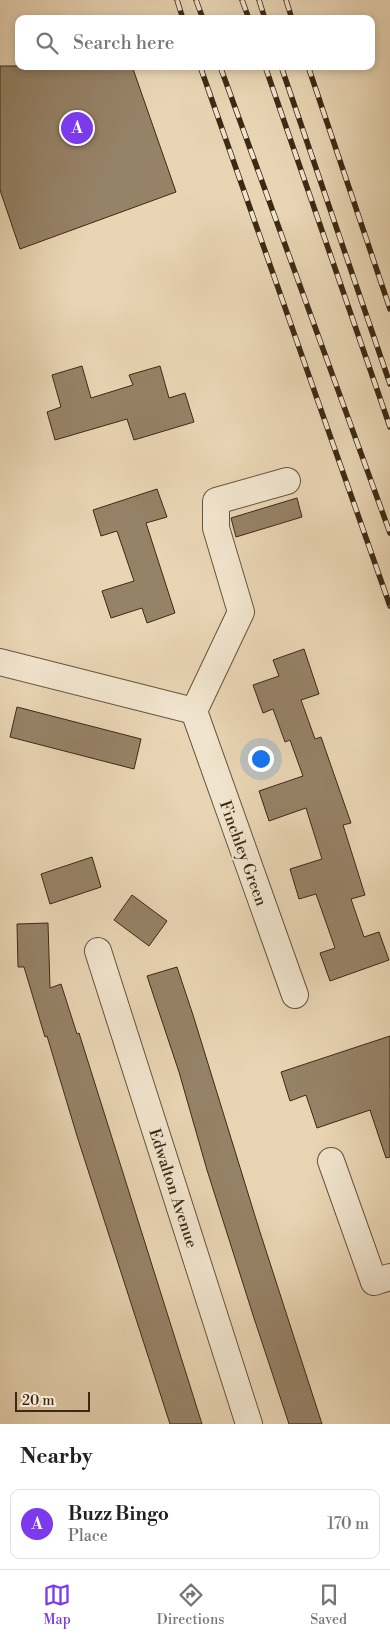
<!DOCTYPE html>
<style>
body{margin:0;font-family:"Libre Bodoni",serif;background:#f6f6f6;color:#222}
.scale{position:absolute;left:15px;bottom:12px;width:75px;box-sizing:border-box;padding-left:5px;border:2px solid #3d2913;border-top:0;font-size:14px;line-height:18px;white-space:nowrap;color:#3d2913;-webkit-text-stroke:4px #f1e4ce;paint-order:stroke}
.you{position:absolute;left:260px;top:758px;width:18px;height:18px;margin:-12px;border:4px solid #fff;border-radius:50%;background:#1a73e8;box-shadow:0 0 0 8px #1a73e833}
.badge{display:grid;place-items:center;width:32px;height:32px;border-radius:50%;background:#7c3aed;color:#fff;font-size:16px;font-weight:700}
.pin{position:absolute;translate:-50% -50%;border:2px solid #fff;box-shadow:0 1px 5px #0006}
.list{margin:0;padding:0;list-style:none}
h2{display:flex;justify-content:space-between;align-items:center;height:65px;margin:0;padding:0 20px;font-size:21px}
h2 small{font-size:16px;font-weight:400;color:#767676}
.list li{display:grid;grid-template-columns:32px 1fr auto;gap:15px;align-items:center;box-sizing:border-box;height:70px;margin:0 10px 10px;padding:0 10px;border:1px solid #e0e0e0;border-radius:10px}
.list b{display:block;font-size:19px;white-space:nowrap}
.list p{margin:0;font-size:16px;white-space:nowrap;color:#767676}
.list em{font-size:16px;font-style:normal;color:#767676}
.icon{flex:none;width:28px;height:28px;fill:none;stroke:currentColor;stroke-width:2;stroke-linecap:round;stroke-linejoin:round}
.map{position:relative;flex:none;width:390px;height:1424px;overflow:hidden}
.search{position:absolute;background:#fff;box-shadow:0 2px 8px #0003;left:15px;right:15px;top:15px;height:55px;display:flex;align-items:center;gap:12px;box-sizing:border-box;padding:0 18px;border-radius:10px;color:#767676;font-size:19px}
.sheet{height:145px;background:#fff}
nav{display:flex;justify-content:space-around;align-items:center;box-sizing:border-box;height:70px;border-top:1px solid #e0e0e0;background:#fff;font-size:14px;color:#767676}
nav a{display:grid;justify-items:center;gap:2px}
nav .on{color:#7c3aed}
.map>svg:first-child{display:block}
.building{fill:#968267;stroke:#3d2913}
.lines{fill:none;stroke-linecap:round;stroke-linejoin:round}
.minor-casing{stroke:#68543b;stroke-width:28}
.minor{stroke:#f1e4ce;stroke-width:26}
.rail-casing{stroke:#3d2913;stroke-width:5.5}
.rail{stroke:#f1e4ce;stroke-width:4;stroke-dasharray:11;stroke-linecap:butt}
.labels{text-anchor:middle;stroke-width:4.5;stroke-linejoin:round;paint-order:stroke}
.street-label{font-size:16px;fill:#3d2913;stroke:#f1e4ce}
</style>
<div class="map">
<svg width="390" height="1424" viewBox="0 0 390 1424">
<rect width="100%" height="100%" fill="#e9d5b4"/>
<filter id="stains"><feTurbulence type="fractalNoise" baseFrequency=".004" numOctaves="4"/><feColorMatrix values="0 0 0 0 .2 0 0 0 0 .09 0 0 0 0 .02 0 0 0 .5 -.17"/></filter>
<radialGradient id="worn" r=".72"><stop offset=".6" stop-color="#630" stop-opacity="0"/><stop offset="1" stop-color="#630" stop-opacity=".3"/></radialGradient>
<!-- building -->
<g class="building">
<path d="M0 66H132L176 192 20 249 0 190Z"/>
<path d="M82 366 91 398 133 385 129 375 160 366 169 398 185 393 194 422 134 440 127 419 55 440 47 412 61 407 52 375Z"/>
<path d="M157 489 167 517 146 523 175 613 147 623 142 608 111 618 102 591 134 581 117 531 101 536 93 510Z"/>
<path d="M297 498 302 517 236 537 231 518Z"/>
<path d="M304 649 319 694 301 700 315 739 321 737 351 823 343 825 365 895 351 899 364 937 379 932 389 960 330 981 320 953 335 948 316 894 299 899 290 869 322 859 306 808 269 821 259 791 303 776 290 740 285 742 273 709 263 713 253 685 279 676 273 660Z"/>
<path d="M17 707 141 739 134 769 10 737Z"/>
<path d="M92 857 101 887 50 904 41 874Z"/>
<path d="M132 895 167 921 149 946 114 920Z"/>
<path d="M48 923 50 988 61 984 77 1034 79 1033 202 1424H170L77 1136 47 1036 45 1037 24 967H18L17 924Z"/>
<path d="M177 967 193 1015 259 1229 322 1424H289L253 1315 207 1170 179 1072 147 976Z"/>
<path d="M390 1036V1157L386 1158 370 1110 317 1128 306 1095 290 1101 281 1072Z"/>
</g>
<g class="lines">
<defs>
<g id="minor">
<path d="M287 481 216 501V528L241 612 194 711 295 995"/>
<path d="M0 662 194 711"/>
<path d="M98 951 249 1424"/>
<path d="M331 1161 374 1282 390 1277"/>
</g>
</defs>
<!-- minor casing -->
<use href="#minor" class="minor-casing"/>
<!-- minor -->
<use href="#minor" class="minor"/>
<defs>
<g id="rail">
<path d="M177 0 183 19"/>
<path d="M196 0 203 19"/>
<path d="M242 0 249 19"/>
<path d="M259 0 265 19"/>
<path d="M286 0 292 19"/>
<path d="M200 66 390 606"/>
<path d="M220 66 390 533"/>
<path d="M265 66 390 427"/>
<path d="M281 66 390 384"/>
<path d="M308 66 390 309"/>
</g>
</defs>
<!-- rail casing -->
<use href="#rail" class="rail-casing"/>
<!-- rail -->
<use href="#rail" class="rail"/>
</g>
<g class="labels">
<!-- street labels -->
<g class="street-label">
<text transform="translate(244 853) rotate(70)" y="6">Finchley Green</text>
<text transform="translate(174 1188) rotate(72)" y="6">Edwalton Avenue</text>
</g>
</g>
<rect width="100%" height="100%" filter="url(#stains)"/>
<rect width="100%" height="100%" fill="url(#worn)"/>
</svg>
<div class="scale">20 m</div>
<div class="you"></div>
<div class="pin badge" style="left:77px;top:128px">A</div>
<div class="search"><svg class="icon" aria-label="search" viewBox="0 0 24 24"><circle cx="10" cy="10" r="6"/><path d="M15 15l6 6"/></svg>Search here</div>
</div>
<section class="sheet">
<h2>Nearby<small></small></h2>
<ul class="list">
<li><span class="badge">A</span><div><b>Buzz Bingo</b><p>Place</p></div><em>170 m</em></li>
</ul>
</section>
<nav>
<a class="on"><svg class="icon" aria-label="map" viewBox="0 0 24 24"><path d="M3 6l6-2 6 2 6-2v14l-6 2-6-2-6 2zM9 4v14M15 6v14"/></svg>Map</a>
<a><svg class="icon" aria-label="directions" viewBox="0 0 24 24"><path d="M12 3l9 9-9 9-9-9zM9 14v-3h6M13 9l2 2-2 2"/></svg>Directions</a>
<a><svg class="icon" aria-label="saved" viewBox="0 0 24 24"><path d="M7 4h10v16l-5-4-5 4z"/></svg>Saved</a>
</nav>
